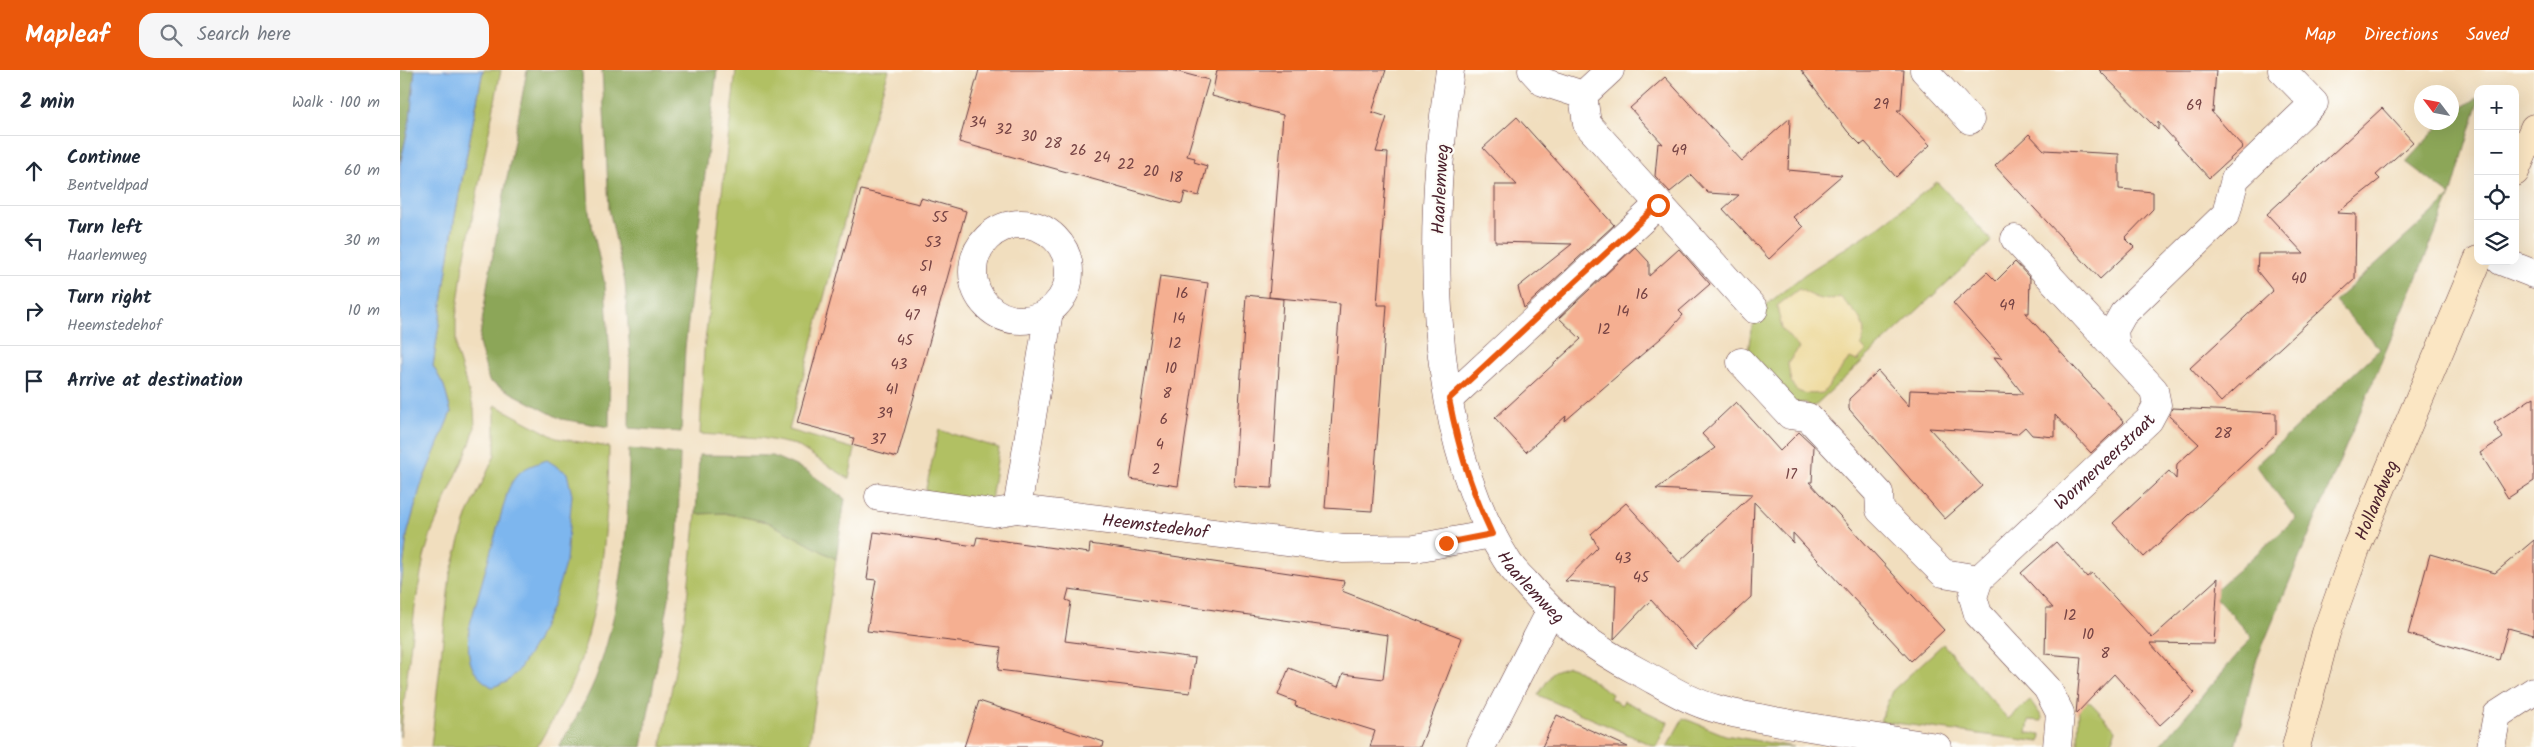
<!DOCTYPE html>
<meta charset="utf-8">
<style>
body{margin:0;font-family:Kalam,sans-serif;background:#f6f6f7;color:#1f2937}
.controls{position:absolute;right:15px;top:15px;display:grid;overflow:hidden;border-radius:10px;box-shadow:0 5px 20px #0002}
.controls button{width:45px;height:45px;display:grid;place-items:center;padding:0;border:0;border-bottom:1px solid #e0e1e3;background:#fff;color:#1f2937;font:25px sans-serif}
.compass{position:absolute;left:2014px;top:15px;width:45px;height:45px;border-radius:50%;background:#fff;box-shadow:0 5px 20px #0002;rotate:302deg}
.stop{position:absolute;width:15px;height:15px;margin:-11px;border:4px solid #ea580c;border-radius:50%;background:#fff}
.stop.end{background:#ea580c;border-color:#fff;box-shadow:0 1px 5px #0008}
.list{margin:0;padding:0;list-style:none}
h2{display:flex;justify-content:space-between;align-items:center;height:65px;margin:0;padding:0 20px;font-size:21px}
h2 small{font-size:16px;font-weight:400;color:#747a83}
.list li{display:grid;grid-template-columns:32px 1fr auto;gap:15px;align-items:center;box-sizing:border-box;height:70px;padding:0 20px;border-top:1px solid #e0e1e3}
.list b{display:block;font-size:19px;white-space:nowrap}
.list p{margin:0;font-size:16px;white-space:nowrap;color:#747a83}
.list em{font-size:16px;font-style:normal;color:#747a83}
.icon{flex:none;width:28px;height:28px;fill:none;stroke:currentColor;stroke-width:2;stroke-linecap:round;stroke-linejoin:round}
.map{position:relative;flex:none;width:2134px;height:677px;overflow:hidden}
header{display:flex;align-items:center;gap:30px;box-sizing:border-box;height:70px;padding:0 25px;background:#ea580c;color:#fff}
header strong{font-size:24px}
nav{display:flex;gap:28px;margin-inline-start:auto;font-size:18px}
.search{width:350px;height:45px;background:#f6f6f7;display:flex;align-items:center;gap:12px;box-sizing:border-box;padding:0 18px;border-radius:15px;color:#747a83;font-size:19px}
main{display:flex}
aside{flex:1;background:#fff}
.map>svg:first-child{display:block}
.green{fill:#b1c063;stroke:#7e7047}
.forest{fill:#8ca659;stroke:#6b6242}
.sand{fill:#eeda9e;stroke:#9c7c64}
.water{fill:#7db6ee;stroke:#646a8c}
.building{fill:#f5af91}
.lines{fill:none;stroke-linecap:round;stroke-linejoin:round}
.street-casing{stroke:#633c41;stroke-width:29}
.secondary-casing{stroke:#633c41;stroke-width:29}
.street{stroke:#fff;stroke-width:28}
.secondary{stroke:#fbe6c3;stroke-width:28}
.route{stroke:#ea580c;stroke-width:6}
.labels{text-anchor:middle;stroke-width:4.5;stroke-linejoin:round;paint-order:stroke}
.number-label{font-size:15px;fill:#754344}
.street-label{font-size:18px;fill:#4a1f2b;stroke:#fdfcf7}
</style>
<header>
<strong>Mapleaf</strong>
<div class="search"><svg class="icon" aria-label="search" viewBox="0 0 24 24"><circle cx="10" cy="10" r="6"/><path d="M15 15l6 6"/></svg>Search here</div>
<nav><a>Map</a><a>Directions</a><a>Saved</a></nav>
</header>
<main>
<aside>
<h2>2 min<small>Walk · 100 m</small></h2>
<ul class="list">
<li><svg class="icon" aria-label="ahead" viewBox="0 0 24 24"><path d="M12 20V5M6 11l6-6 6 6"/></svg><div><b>Continue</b><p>Bentveldpad</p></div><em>60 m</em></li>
<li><svg class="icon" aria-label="left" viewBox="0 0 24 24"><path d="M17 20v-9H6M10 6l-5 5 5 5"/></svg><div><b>Turn left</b><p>Haarlemweg</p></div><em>30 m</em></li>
<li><svg class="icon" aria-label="right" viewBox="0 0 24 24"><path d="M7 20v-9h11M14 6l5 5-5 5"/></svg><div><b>Turn right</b><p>Heemstedehof</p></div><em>10 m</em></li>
<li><svg class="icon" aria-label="arrive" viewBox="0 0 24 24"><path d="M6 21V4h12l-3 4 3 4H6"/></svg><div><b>Arrive at destination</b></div></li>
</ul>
</aside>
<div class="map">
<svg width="2134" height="677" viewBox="0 0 2134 677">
<rect width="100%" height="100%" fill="#fdfcf7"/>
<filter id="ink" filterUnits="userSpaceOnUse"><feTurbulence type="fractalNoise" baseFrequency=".02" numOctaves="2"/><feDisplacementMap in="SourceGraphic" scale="10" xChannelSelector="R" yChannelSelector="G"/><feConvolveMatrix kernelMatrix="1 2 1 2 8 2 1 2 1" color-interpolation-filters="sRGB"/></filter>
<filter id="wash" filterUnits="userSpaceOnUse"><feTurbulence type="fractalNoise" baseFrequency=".0096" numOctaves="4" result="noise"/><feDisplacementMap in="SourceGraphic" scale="20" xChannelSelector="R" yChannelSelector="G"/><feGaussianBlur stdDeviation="1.12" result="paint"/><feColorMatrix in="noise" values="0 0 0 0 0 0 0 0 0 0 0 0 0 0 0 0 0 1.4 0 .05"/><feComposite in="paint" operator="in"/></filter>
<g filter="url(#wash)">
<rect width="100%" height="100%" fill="#f1debe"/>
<!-- green -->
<g class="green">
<path d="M83 0H101L63 196 56 248V281L74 339 75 357 70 374 31 463 24 487 15 537 0 667V523L7 465 21 415 51 342 44 316 33 296 54 151Z"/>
<path d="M336 0H489L459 95 389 360 455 379 449 409 396 375 361 368 300 364 304 280Z"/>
<path d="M1537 112 1592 171 1411 339 1407 333H1391L1348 283 1351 260 1360 240 1405 204 1480 156Z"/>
<path d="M95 335 156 368 209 377C208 450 203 523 180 592 170 622 152 650 137 677H31L50 505 67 446 95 385Z"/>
<path d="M539 360 599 378 590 437 524 427Z"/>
<path d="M324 443 368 452 436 489 409 677H261L286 539 296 444Z"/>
<path d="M1543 574 1608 649 1630 630 1642 647V651L1629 650 1627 663 1641 664 1640 672 1480 651 1492 621Z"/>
<path d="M1168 596 1174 598 1212 624 1210 628 1221 635 1224 631 1268 652 1256 677 1138 625 1154 601Z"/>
<path d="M1679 631 1691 633 1716 660 1709 677H1678Z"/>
<path d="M1283 648 1325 665 1394 677H1267Z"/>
</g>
<!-- forest -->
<g class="forest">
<path d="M0 0H15L10 50 0 95Z"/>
<path d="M127 0H182L189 142 205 215 210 286 209 357 161 349 89 311 79 273 88 211Z"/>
<path d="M202 0H317L285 278 281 362 229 358 230 285 225 212 209 139Z"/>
<path d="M2078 27V34L2051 125 1857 589 1835 677H1759L1852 567 1812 523 1896 449 1856 395 1980 279 1935 231 2051 126 2006 92 2042 53 2052 52V45Z"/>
<path d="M229 379 280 384 278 462 271 518 242 677H159C173 652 190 626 199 599 223 528 229 453 229 379Z"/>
<path d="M299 385 373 386 407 401 445 429 436 489 368 452 324 443 296 444Z"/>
</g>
<!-- sand -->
<path class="sand" d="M1399 219C1413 226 1424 234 1440 227 1455 243 1470 252 1461 275L1466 281 1457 291 1450 288 1423 323C1394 326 1391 320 1388 293L1399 278 1382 259 1377 236Z"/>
<!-- water -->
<g class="water">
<path d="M15 0H83L54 151 33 296 44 316 51 342 21 415 7 465 0 523V95L10 50Z"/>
<path d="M147 390 167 403 172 425 166 491 153 534 136 572 118 601 107 612 92 617C66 601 68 586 69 558L108 420C117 400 126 397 147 390Z"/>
</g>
<g id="blocks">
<!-- building -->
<g class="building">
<path d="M579 0H771L809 10 787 86 795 88 794 92 807 96 799 126 785 122 782 134 559 72Z"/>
<path d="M817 0H986L972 42 987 47 976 82 988 83 977 235H987L972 441 925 438 940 234 869 227 883 45 812 26Z"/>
<path d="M1401 0H1504L1501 40H1497L1530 75 1496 107 1465 72 1461 75 1448 62Z"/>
<path d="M1699 0H1816L1813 42 1811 41 1843 77 1809 108 1758 52V60Z"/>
<path d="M1265 7 1342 91 1390 48 1388 100 1442 105 1393 147 1403 157 1369 189 1323 139 1339 125 1308 123 1291 105 1270 122 1255 106 1258 73 1263 74 1230 38Z"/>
<path d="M1982 38 2013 72 1976 105 1980 109 1937 143 1956 144 1955 209 1821 332 1790 298 1873 221 1857 201 1858 184H1904L1867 144Z"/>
<path d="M1117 47 1214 155 1124 238 1118 217 1172 174 1095 172V115H1117L1083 78Z"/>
<path d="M1629 64 1644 80 1719 84V119L1753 122V139L1725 168 1734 177 1700 209 1595 96Z"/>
<path d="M461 120 519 134 521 128 566 141 497 387 452 375 454 368 397 353Z"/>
<path d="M1235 177 1249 192V206L1279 179 1310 214 1279 241 1283 245 1268 262 1165 351 1166 346 1126 382 1095 348 1181 269 1159 248Z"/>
<path d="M1615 192 1630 208 1629 243H1625L1724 352 1691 383 1655 345V367L1632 365 1625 357 1617 364 1529 358 1582 416 1545 449 1449 339V329L1478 301 1509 336 1510 320 1623 324 1594 287 1602 288 1553 233 1587 202 1596 211Z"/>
<path d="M760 206 808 213 778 416 730 409Z"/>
<path d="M846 225 883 229 872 418 834 416Z"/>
<path d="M2134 327V411L2108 428 2080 383 2103 368 2094 353Z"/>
<path d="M1336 332 1380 381 1399 362 1414 376 1412 412H1409L1544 560 1511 591 1393 463V473L1354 432 1351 527 1295 579 1251 530 1214 569 1216 515 1165 511 1198 477 1191 464 1226 433 1279 492 1353 424 1256 419 1315 378 1302 364Z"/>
<path d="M1772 338 1876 343V364L1744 487 1713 453 1769 401 1776 409 1777 394 1799 374 1769 346Z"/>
<path d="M474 462 575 476 577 467 689 483 690 474 944 511 942 521 1062 568 1020 677H970L975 661 895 636 896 632 878 625 889 598 938 617 943 604 983 609 988 565 669 519 666 530 671 532 665 571 795 588 790 623 598 600 601 577 467 561 476 510 467 509Z"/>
<path d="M2134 470V565L2108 558 2099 590 2008 564 2030 484 2095 503Z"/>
<path d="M1656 472 1687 507 1692 503 1752 568 1818 508 1814 574 1750 573 1795 623 1760 655 1714 604 1676 644 1681 587 1645 584 1646 538H1653L1621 503Z"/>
<path d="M579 631 704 672 703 677H564Z"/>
<path d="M1157 645 1228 677H1142Z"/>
</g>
</g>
</g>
<g filter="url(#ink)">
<use href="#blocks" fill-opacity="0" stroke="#633c41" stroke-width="1"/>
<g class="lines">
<defs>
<g id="street">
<path id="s1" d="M1050 0C1028 149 1023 357 1106 489 1111 498 1118 505 1125 512 1160 553 1193 578 1241 603 1265 616 1290 632 1317 639 1336 645 1356 647 1375 651 1429 661 1483 669 1537 677"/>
<path d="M1132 0 1143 12 1183 25 1210 0"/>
<path d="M1524 0 1570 50"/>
<path d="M1183 25 1187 54 1354 239"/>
<circle cx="621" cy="202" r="48"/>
<path d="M1615 169 1716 279"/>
<path d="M2101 191 2134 204"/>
<path id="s2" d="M649 241 617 439 944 479 1015 478 1092 464"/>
<path d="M1341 292 1390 345 1408 347 1479 423 1480 440 1543 503 1579 509"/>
<path d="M1049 329 1258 135"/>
<path d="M479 427 593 443 617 439"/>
<path d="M1081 677 1150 542"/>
<path id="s3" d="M1657 677 1660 643 1647 618 1578 544 1573 527 1579 509 1749 350 1757 335 1754 320 1716 279 1714 260 1723 244 1826 144 1835 109 1914 33 1882 0"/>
<path d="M2091 677 2097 645 2134 621"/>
</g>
<g id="secondary">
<path d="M2115 102 2134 58"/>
<path id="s4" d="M1896 677 1926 563 1957 476 2078 190"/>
</g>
</defs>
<!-- street casing -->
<use href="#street" class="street-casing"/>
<!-- secondary casing -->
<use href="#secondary" class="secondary-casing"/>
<!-- street -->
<use href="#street" class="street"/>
<!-- secondary -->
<use href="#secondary" class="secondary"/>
</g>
</g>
<g class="lines" filter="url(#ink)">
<!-- route -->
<path class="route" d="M1046 473 1092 464C1070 417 1059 380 1049 329L1258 135"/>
</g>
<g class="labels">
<!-- number labels -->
<g class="number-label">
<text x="1481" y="39">29</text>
<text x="1794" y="40">69</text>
<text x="578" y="57">34</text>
<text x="604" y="64">32</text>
<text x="629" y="71">30</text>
<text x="653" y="78">28</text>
<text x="678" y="85">26</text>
<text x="1279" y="85">49</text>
<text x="702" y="92">24</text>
<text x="726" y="99">22</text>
<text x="751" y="106">20</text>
<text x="776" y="112">18</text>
<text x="540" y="152">55</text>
<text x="533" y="177">53</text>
<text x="526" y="201">51</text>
<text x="1899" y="213">40</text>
<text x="519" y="226">49</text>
<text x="782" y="228">16</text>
<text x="1242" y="229">16</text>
<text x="1607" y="240">49</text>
<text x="1223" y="246">14</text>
<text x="512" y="250">47</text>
<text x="779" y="253">14</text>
<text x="1204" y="264">12</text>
<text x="505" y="275">45</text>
<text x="775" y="278">12</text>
<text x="499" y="299">43</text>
<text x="771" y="303">10</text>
<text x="492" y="324">41</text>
<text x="767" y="328">8</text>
<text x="485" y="348">39</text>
<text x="764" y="354">6</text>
<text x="1823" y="368">28</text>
<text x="478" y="374">37</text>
<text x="760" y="379">4</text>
<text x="756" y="404">2</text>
<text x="1391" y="409">17</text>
<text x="1223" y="493">43</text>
<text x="1241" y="512">45</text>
<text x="1670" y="550">12</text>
<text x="1688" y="569">10</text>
<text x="1705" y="588">8</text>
</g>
<!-- street labels -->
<g class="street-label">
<text transform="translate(1040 119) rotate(-87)" y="6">Haarlemweg</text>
<text dy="6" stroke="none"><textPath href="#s3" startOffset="372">Wormerveerstraat</textPath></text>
<text dy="6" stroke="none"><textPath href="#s4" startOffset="260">Hollandweg</textPath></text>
<text dy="6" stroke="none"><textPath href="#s2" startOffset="340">Heemstedehof</textPath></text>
<text dy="6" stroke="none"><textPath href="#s1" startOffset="539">Haarlemweg</textPath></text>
</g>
</g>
</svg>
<div class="controls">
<button>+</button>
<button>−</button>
<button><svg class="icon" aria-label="locate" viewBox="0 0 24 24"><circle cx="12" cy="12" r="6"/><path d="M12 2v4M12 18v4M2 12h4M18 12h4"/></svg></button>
<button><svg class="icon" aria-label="layers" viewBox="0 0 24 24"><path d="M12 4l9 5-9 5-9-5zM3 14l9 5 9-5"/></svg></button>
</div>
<svg class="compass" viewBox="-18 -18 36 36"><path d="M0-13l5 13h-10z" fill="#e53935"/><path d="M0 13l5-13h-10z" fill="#747a83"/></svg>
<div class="stop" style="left:1258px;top:135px"></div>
<div class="stop end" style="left:1046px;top:473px"></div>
</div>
</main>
